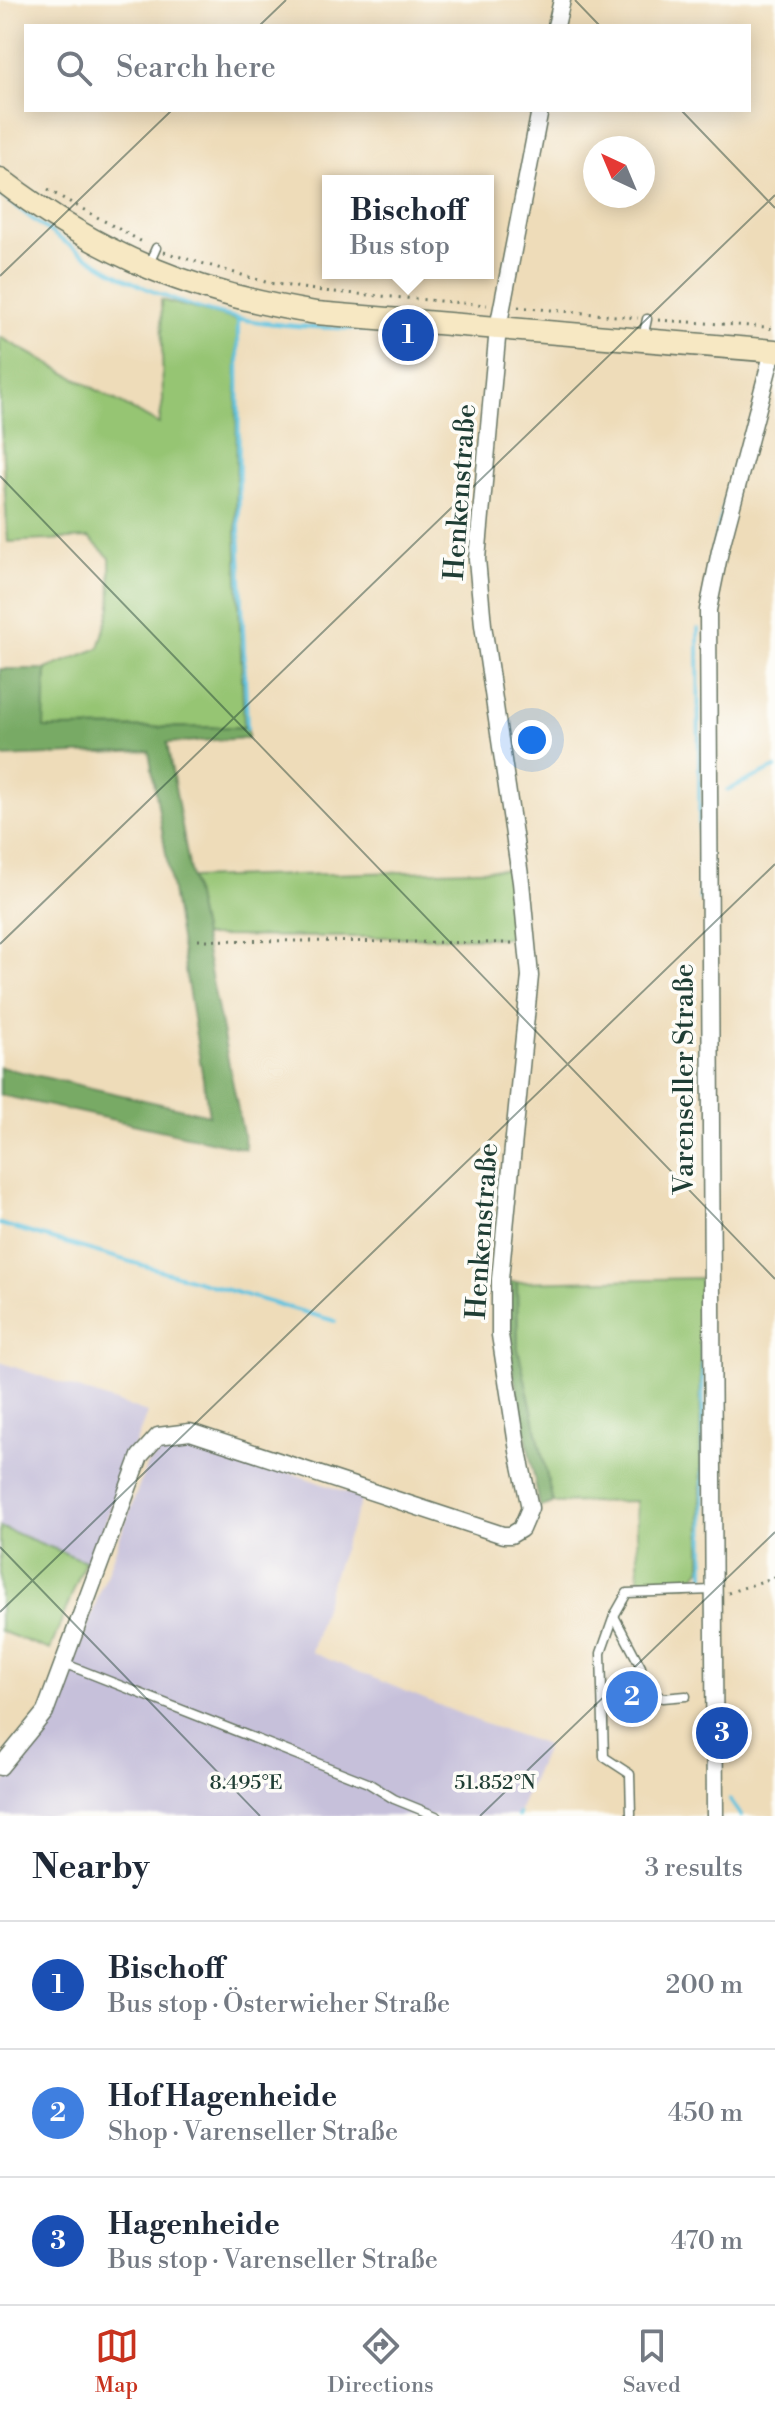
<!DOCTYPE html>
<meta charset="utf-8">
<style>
body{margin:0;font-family:"Libre Bodoni",serif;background:#f2f2f3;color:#1f2937}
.compass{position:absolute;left:583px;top:136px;width:72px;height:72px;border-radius:50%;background:#fff;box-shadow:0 4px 20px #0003;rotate:316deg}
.you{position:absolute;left:532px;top:740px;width:28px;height:28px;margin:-20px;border:6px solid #fff;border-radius:50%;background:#1a73e8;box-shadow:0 0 0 12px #1a73e833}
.badge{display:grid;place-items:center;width:52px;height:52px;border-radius:50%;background:#c8321e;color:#fff;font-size:26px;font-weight:700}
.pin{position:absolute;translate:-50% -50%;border:4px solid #fff;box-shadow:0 2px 8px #0006}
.popup{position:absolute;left:322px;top:175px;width:172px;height:104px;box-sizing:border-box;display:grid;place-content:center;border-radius:0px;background:#fff;filter:drop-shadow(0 2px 6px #0005);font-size:26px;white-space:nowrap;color:#747a83}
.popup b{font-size:30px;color:#1f2937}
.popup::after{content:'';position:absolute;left:50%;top:100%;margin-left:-16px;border:16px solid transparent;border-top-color:#fff}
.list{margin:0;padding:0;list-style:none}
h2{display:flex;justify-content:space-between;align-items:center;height:104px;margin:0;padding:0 32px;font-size:34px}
h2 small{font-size:26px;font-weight:400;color:#747a83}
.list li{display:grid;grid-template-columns:52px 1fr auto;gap:24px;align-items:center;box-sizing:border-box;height:128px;padding:0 32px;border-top:2px solid #e0e1e3}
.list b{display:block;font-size:30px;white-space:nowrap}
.list p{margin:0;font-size:26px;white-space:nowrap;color:#747a83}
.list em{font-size:26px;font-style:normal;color:#747a83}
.icon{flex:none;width:44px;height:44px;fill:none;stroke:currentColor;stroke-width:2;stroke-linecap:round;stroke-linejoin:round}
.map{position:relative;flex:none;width:775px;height:1816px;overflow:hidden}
.search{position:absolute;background:#fff;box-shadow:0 4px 20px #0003;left:24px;right:24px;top:24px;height:88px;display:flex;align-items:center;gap:20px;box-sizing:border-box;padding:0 28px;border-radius:0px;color:#747a83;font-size:30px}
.sheet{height:488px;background:#fff}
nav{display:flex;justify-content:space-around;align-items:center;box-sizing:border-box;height:112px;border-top:2px solid #e0e1e3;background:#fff;font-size:22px;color:#747a83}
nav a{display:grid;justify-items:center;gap:4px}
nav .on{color:#c8321e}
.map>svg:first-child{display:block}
.industrial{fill:#c6c0da}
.green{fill:#96c573;stroke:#5a8154;stroke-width:2}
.forest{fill:#78aa65;stroke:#4c744c;stroke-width:2}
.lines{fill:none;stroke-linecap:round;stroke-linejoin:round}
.stream{stroke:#61c3df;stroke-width:4}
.lane-casing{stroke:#677563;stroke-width:11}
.street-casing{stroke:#677563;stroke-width:19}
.secondary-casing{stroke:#677563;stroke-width:25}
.path{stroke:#677563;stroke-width:3;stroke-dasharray:2 6;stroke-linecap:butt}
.lane{stroke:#fff;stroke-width:8}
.street{stroke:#fff;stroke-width:16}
.secondary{stroke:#f7e8c3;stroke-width:22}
.ticks{fill:none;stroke:#1f3d34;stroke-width:2;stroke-opacity:0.45}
.labels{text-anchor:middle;stroke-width:7;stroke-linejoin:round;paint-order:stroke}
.street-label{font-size:28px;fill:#1f3d34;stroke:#fdfcf7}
.ticks-label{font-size:20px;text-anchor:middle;fill:#1f3d34;stroke:#fdfcf7;stroke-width:7;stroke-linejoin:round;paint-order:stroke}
</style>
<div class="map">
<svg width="775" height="1816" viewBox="0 0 775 1816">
<rect width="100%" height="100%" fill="#fdfcf7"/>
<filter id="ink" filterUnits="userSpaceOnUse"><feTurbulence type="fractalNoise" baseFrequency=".0125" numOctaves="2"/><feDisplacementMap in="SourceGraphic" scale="16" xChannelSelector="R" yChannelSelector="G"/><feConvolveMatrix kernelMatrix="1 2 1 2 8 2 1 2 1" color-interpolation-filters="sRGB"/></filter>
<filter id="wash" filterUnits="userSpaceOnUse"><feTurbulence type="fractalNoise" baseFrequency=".006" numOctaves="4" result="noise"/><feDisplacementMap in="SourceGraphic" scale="32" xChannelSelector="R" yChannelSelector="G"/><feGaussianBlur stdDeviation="1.8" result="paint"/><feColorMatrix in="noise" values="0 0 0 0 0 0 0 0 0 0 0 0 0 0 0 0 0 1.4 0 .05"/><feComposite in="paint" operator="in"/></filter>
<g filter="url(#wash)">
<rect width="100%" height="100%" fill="#eedcb9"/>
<!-- industrial -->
<g class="industrial">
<path d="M0 1362 147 1413 92 1558 85 1561 0 1527Z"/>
<path d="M167 1445H182L218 1455 232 1452 362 1498 332 1579 311 1652 482 1723 547 1745 517 1816H0V1793L18 1755 56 1711 147 1464Z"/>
</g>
<!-- green -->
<g class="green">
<path d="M161 300 237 320 236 532 244 727 43 728 46 669 99 648 111 607 110 558 89 538 8 542 0 408V337L159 424 163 400Z"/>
<path d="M510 869 520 938 203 936 191 878Z"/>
<path d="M700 1278 701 1569 689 1584H639L636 1501 553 1503 518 1349 517 1282Z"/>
<path d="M0 1527 85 1561 50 1650 0 1631Z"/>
</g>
<!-- forest -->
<g class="forest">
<path d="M0 669H46L44 728 248 727V738L167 743 191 877 246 1149 0 1095V1067L209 1115 149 751 0 757Z"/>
<path d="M507 1282H517L518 1349 553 1503 540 1507 509 1351Z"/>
</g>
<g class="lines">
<!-- stream -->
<g class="stream">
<path d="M0 194C71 251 146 300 237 318 279 327 323 327 366 330"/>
<path d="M238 319 239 531 247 728"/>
<path d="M710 561 734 468"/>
<path d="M698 629 700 899"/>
<path d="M727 790 775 768"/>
<path d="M0 1224 335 1321"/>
<path d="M702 1299 704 1575"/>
<path d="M730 1800 741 1816"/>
<path d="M518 1816 519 1814"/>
</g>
</g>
</g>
<g filter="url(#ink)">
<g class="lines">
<defs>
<g id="lane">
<path d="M148 266 156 248"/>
<path d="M643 338 647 319"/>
<path d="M614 1616 641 1667 643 1688 663 1698 686 1696"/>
<path d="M63 1663 368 1783 394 1799 436 1816"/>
<path d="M631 1814 630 1774 604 1757 601 1653 614 1616 627 1593 713 1590"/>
</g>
<g id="street">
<path d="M556 26 562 0"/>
<path d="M0 1767 45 1712 140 1456 158 1436 190 1432 503 1535H511L521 1529 530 1508 518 1451 500 1335V1279L530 976 521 882 483 625 477 559 498 328 540 110"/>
<path d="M715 1816 708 610 720 551 773 351"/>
</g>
<path id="secondary" d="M0 179C100 256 192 293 316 313L775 351"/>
</defs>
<!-- lane casing -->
<use href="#lane" class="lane-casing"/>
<!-- street casing -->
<use href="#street" class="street-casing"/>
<!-- secondary casing -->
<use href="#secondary" class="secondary-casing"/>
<!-- path -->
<g class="path">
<path d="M48 190 146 244"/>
<path d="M164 252 269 283 322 291 487 305"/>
<path d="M518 307 638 318"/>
<path d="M658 320 767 327 775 330"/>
<path d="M198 940 512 943"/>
<path d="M728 1593 775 1577"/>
</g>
<!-- lane -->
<use href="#lane" class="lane"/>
<!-- street -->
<use href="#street" class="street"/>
<!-- secondary -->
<use href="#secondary" class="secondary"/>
</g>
</g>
<!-- ticks -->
<path class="ticks" d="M575 0 600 26M259 26 286 0M681 110 775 208M0 276 172 110M0 476 775 1279M0 944 775 195M0 1547 260 1816M0 1612 775 864M480 1816 775 1532"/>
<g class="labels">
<!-- street labels -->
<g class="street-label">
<text transform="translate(459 492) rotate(-86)" y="10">Henkenstraße</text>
<text transform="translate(683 1079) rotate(-90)" y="10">Varenseller Straße</text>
<text transform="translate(481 1231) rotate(-86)" y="10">Henkenstraße</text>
</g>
</g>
<g class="ticks-label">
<text x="246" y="1789">8.495°E</text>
<text x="495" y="1789">51.852°N</text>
</g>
</svg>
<svg class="compass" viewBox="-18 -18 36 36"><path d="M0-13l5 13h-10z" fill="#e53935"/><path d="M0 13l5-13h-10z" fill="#747a83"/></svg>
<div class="you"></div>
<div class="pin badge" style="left:408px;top:335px;background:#1a4fb4">1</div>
<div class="popup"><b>Bischoff</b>Bus stop</div>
<div class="pin badge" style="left:632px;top:1697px;background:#3f7fe0">2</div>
<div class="pin badge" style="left:722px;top:1733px;background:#1a4fb4">3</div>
<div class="search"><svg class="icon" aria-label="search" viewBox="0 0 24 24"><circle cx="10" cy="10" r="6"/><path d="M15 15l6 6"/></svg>Search here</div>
</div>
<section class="sheet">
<h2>Nearby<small>3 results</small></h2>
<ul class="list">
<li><span class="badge" style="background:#1a4fb4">1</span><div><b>Bischoff</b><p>Bus stop · Österwieher Straße</p></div><em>200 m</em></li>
<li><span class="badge" style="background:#3f7fe0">2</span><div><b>Hof Hagenheide</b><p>Shop · Varenseller Straße</p></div><em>450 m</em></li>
<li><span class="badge" style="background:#1a4fb4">3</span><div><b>Hagenheide</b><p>Bus stop · Varenseller Straße</p></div><em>470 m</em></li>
</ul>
</section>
<nav>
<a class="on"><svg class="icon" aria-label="map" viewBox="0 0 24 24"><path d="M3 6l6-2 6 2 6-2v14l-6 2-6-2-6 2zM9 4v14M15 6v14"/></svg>Map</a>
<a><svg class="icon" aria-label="directions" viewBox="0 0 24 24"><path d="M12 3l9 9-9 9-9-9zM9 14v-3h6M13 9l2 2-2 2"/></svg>Directions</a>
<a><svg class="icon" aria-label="saved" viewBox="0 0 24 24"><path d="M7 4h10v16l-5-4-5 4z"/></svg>Saved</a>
</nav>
